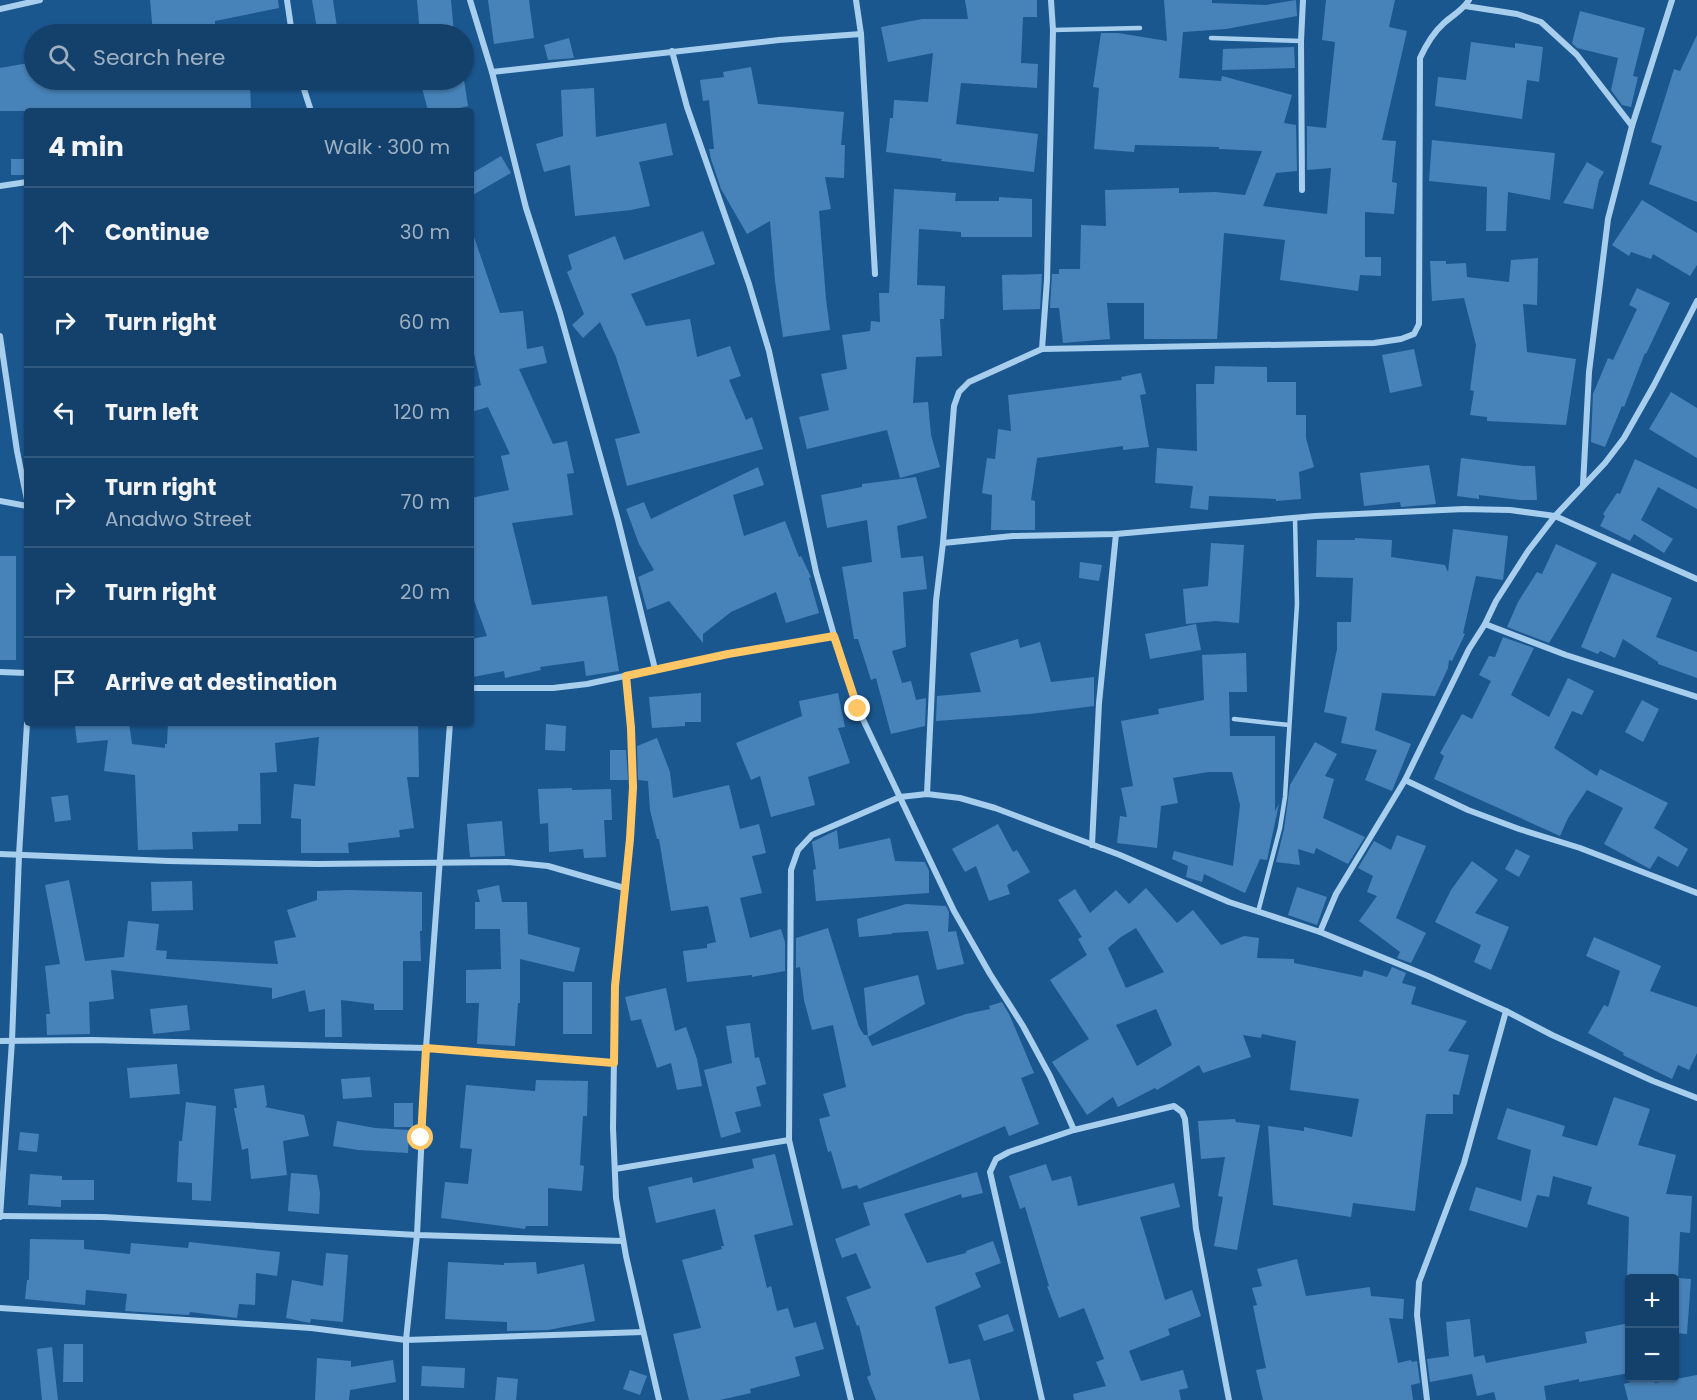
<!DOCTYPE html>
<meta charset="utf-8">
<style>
body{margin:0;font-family:Poppins,sans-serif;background:#214c73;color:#f1f3f6}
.controls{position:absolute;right:18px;bottom:18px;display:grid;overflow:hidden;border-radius:6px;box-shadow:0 2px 4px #0004}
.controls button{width:54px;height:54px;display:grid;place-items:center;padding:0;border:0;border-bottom:2px solid #335a7e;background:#14416b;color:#f1f3f6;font:30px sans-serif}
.stop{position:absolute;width:18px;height:18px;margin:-14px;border:4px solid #ffc665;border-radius:50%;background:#fff}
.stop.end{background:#ffc665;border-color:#fff;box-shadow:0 2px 6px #0008}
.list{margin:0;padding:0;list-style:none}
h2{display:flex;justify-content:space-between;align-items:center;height:78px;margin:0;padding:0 24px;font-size:26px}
h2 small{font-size:20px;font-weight:400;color:#9dafc1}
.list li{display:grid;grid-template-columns:39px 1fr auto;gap:18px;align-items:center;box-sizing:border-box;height:90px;padding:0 24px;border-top:2px solid #335a7e}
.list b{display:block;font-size:22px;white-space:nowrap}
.list p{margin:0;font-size:20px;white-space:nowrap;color:#9dafc1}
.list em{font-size:20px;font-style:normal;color:#9dafc1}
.icon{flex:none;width:33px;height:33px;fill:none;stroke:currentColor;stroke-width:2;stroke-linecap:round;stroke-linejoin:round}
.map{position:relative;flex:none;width:1697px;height:1400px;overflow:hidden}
.search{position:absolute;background:#14416b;box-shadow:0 2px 4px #0004;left:24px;top:24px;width:450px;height:66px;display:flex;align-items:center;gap:15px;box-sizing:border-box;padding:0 21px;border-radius:33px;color:#9dafc1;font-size:22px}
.panel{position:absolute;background:#14416b;box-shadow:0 2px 4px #0004;left:24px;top:108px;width:450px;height:618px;border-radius:6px}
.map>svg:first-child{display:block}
.building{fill:#4783b8;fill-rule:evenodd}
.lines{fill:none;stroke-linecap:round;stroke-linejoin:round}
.lane{stroke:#a8ceee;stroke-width:4.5}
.street{stroke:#a8ceee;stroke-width:6}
.route{stroke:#ffc665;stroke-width:8}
</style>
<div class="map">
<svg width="1697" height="1400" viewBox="0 0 1697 1400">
<rect width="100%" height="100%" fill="#1b578f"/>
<!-- building -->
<g class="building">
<path d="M150 0H278L279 8 215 21V34H153Z"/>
<path d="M312 0H333L338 34H318Z"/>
<path d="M417 0H451L454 34H420Z"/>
<path d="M488 0H529L534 38 494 44Z"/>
<path d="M965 0H1037V17H1023L1021 63 1038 64 1037 88 961 83 956 124 1038 134 1034 172 941 161 942 159 886 152 890 118H893L894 100 928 102 933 53 888 62 881 27 922 19H968Z"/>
<path d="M1164 0H1212V3L1266 5 1296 0 1297 16 1226 29 1183 32 1179 78 1221 81 1222 76 1292 95 1284 123 1296 125 1297 171 1276 173 1263 206 1327 214 1331 168 1307 170V126L1326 128 1335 42 1322 40 1326 0H1395L1389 27 1407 31 1382 140 1396 141 1392 182 1397 183 1394 214 1365 212V257H1381V276L1360 275 1358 291 1280 280 1285 240 1224 233 1217 339H1144V303H1107L1110 339 1063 343 1059 308H1050L1052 274H1059V269H1080L1081 225 1106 226 1105 190 1179 188V193L1215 192 1245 195 1262 151 1219 149V147L1135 145 1134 152 1094 149 1099 88 1093 87 1101 33H1118L1167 41Z"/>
<path d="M1580 11 1645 28 1633 76 1638 77 1631 107 1622 105 1611 90 1618 58 1577 48 1572 43Z"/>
<path d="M1697 35V202L1649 184 1662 146 1651 142 1674 69 1680 71Z"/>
<path d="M569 38 574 58 548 60 544 45Z"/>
<path d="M1471 42 1515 48V43L1543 47 1539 82 1527 80 1522 119 1435 106 1438 77 1466 80Z"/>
<path d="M1294 47 1295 68 1222 70 1223 49Z"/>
<path d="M34 62V80H250L251 111H0V68Z"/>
<path d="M751 67 758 104 844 112 841 145H845L844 178 825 177 831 209 819 211 826 299 830 330 783 337 775 281 770 221 747 234 721 189 711 159 709 149H714L709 100 703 101 700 80 724 77 723 72Z"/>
<path d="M420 80H464L468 106 447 111H428Z"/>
<path d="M594 88 596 137 666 123 673 155 639 162 650 206 631 210 575 216 570 165 544 172 536 144 563 136 561 90Z"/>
<path d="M1432 140 1555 153 1550 200 1508 192 1506 231H1486L1487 187 1429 181Z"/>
<path d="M501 156 511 173 471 196V174Z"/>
<rect x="11" y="159" width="16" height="16"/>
<path d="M1587 162 1604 172 1599 180 1593 209 1563 203Z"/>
<path d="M894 189 956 193 955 201H999V197L1032 199V237H961V232L919 229 917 285 945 286 944 319H940L942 356 916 357 913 403 928 402 931 435 940 467 900 478 887 430 807 449 799 417 829 410 821 374 847 369 842 335 870 331 871 321 880 322 879 293H889Z"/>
<path d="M1642 200 1697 233V265L1690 276 1653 254 1651 259 1631 252 1629 256 1612 245Z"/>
<path d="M703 231 715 264 631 294 646 326 690 319 697 357 730 346 741 376 729 380 746 420 752 417 763 449 627 486 615 439 640 433 616 357 600 322 583 338 572 325 584 314 567 272 572 269 568 255 615 236 624 260Z"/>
<path d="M471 237H474L500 313 523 311 527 349 543 346 547 363 519 369 553 444 567 441 574 473 567 474 573 515 512 523 532 605 607 596 619 671 586 676 584 661 540 667 541 670 505 678 504 671 473 677 471 639 487 636 471 592V498L509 490 501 456 510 454 488 407 471 412V388L481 385 471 340Z"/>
<path d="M1538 258 1537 305 1523 304 1527 352 1576 359 1566 425 1487 421V417L1470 415 1474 391 1470 390 1476 345 1464 298 1432 301 1430 261H1446V264L1466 263 1467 277 1509 282 1511 260Z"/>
<path d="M1042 274 1040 309 1003 310 1002 275Z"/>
<path d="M1637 288 1670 303 1646 354 1645 353 1624 407 1622 406 1605 447 1591 442 1593 394 1608 358 1613 360 1637 309 1629 305Z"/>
<path d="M1414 349 1422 386 1390 393 1382 355Z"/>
<path d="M1215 366 1267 367V382H1296V415H1306V438L1314 467 1299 472 1301 499 1276 501V499L1209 496 1208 510 1190 508 1193 486 1155 483 1157 448 1197 451 1196 384H1214Z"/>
<path d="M1141 373 1146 394 1140 395 1149 447 1123 450V446L1037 458 1031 500 1035 501V530H991L992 495 982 493 987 458 995 459 998 429 1011 431 1008 395 1122 380 1121 377Z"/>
<path d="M1671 392 1697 408V458L1649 429Z"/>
<path d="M1461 458 1523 466H1535L1537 500H1520L1479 495V499L1457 496Z"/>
<path d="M1635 459 1697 489V509L1658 487 1641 520 1673 539 1664 553 1634 534 1630 541 1600 526 1605 516 1603 514 1617 493 1620 494Z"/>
<path d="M1429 465 1436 504 1401 507 1400 502 1364 506 1360 473Z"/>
<path d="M758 467 764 485 733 495 744 536 785 521 799 557 801 556 811 577 809 578 819 613 786 623 776 592 731 612 703 634V643L669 601 647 610 638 577 654 570 639 544 626 509 644 502 651 519Z"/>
<path d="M916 477 927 518 897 526 901 558 923 556 927 589 903 592 906 647 892 651 902 683 911 681 916 700 926 698 925 726 891 734 876 678 871 680 858 639H854L842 567 872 562 867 520 827 528 821 495 862 487V484Z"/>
<path d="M1453 529 1508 536 1503 580 1476 576 1463 633 1465 634 1452 661 1449 660 1448 668 1435 696 1382 693 1375 730 1411 744 1392 791 1365 780 1377 750 1341 743 1347 717 1324 712 1337 649V622H1351L1353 578 1316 577 1317 540H1355V538L1392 540 1391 557 1445 565 1448 572Z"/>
<path d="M1211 543 1244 545 1239 623 1215 621 1186 624 1183 589 1208 586Z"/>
<path d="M1556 544 1597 563 1549 643 1507 627 1518 602 1537 572 1542 574Z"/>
<rect x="0" y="556" width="16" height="104"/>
<path d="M1080 562 1102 565 1099 581 1079 578Z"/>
<path d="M1612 573 1672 598 1656 637 1697 652V678L1658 664V662L1623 639 1615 658 1600 651 1598 654 1581 647Z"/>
<path d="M1196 624 1201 650 1150 659 1145 634Z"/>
<path d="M1503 637 1534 648 1511 695 1549 717 1568 678 1594 691 1582 715 1572 711 1554 748 1597 776 1600 769 1668 803 1654 828 1688 849 1678 867 1658 856 1650 869 1604 844 1623 808 1587 790 1568 818 1560 836 1434 779 1444 756 1440 753 1462 714 1472 719 1491 681 1479 675 1489 656 1495 657Z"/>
<path d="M1018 639 1020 648 1040 642 1051 682 1094 677V706L1030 714 936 721 937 696 981 692 970 653Z"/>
<path d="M1246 653 1247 692H1229L1230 736H1275V811L1279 804 1267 860 1260 859 1245 893 1204 874 1202 882 1186 877 1188 866 1172 859 1174 851 1233 866 1240 805 1232 772H1208L1173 778 1178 803 1161 806 1157 848 1117 843 1120 816 1127 817 1121 788 1133 786 1121 721 1159 714 1158 709 1204 700 1202 655Z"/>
<path d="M701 693V722H685V726L652 728 649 697Z"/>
<path d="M838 693 845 727 838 728 850 763 808 777 815 805 771 817 760 776 751 780 736 743 802 716 799 701Z"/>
<path d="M1642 700 1659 709 1643 742 1625 732Z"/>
<path d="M102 723H129L132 744 165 748V744H167L168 723H418L419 777H407L414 828 399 830 400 837 348 843 349 853H301V819L291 818 294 784 315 786 319 737 275 743 277 772 260 773 261 824H238V831L192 832 193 849 138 850 135 775 104 771 108 740 77 743 75 726Z"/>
<path d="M546 724 566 726 565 751 545 750Z"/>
<path d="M657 738 670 772 673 798 729 785 740 829 759 824 766 853 752 856 762 893 740 898 750 938 781 929 785 942V971L752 977V975L687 982 683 951 707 948V944L716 942 708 906 671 911 659 839H657L650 810 648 781 638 780 637 746Z"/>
<path d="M1315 742 1337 754 1325 776 1334 779 1323 818 1365 837 1348 864 1316 848 1314 854 1298 849 1300 865 1276 862 1284 829 1290 785Z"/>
<path d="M610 750H626L628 780H610Z"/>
<path d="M572 788V790L611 789 612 820H604L606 857 584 858 583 849 549 852 548 823 540 824 538 789Z"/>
<path d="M68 795 71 820 55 822 51 797Z"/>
<path d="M502 821 505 856 470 857 467 824Z"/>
<path d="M998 824 1013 852 1017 850 1030 872 1007 885 1010 894 989 901 976 866 965 872 952 849Z"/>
<path d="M837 830 839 849 890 838 895 861 925 862 929 871V893L816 901 813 870 816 869 812 842Z"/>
<path d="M1397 835 1426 846 1396 918 1426 933 1411 963 1397 958 1400 952 1359 921 1377 896 1367 892 1373 876 1358 868 1374 841 1391 850Z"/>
<path d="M1516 849 1530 856 1519 877 1505 869Z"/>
<path d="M1472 861 1498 880 1475 913 1509 927 1491 970 1474 962 1481 945 1435 922 1451 890Z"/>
<path d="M69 880 85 961 124 957 128 921 159 924 156 950 167 951 166 959 278 964 274 941 296 937 287 910 317 900V891L349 890 422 892V931H420L421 961H403V1010H374V1004L341 1000 342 1037H325V1009L309 1012 305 990 272 999V988L111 970 114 999 89 1002 90 1034 47 1035 46 1014H50L45 966 60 964 45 885Z"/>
<path d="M192 881 193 910 152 911 151 882Z"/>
<path d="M499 885 502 902H527L528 934 580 948 574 972 520 959V1003H518L515 1046 477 1044 479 1003H466V970L501 969 500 929H475V902H480L477 890Z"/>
<path d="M1297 887 1327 897 1317 925 1288 915Z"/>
<path d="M1146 888 1177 923 1193 910 1221 945 1244 936 1259 938 1257 958 1294 959V963L1362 977 1364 970 1387 977 1392 967 1406 973 1402 983 1416 987 1411 1004 1467 1021 1448 1051 1469 1055 1459 1095 1453 1094V1114H1426L1415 1211 1353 1203 1351 1217 1273 1205 1268 1126 1304 1131V1127L1352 1137 1359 1099 1290 1090 1296 1041 1262 1034 1261 1038 1243 1035 1251 1057 1203 1073 1199 1065 1157 1090 1155 1088 1118 1107 1113 1097 1087 1115 1052 1062 1089 1039 1050 980 1087 955 1078 939 1082 937 1058 900 1075 889 1090 913 1116 890 1129 904ZM1136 928 1164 972 1126 988 1108 948 1121 937ZM1156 1009 1172 1045 1137 1066 1116 1025Z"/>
<path d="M906 904 946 906 949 912 948 932 956 931 964 964 937 970 928 931 892 933V934L859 937 857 919Z"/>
<path d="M828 928 859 1027 864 1035H867L872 1046 966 1014 990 1009 989 1006 1002 1002 1010 1016 1034 1073 1021 1078 1039 1124 1009 1136 1005 1126 859 1189 857 1185 842 1189 831 1151 828 1152 819 1119 830 1116 823 1094 846 1087 833 1025 812 1030 804 1000 800 967 796 968V938Z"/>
<path d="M1594 937 1661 966 1650 991 1697 1007V1053L1689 1070 1678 1065 1672 1079 1623 1055 1624 1053 1588 1033 1604 1005 1608 1007 1620 971 1586 956Z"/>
<path d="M918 975 925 1004 868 1037 864 988Z"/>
<rect x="563" y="982" width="29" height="52"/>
<path d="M666 988 675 1031 686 1027 697 1059 702 1086 677 1090 671 1063 657 1068 641 1019 631 1021 625 997Z"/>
<path d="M187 1005 190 1030 153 1034 150 1009Z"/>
<path d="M750 1023 755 1058 759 1057 766 1084 756 1087 761 1106 735 1112 741 1132 721 1138 704 1070 732 1063 726 1026Z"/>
<path d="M177 1064 180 1094 130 1098 127 1068Z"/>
<path d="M370 1077 372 1097 343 1099 341 1079Z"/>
<path d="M536 1080 588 1081 587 1116H583L580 1165 584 1166 582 1191 548 1188V1226H526L525 1229 441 1218 445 1182 468 1184 472 1149 460 1148 466 1085 535 1091Z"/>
<path d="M264 1085 267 1105 265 1107 304 1115 309 1136 283 1141 287 1175 251 1179 248 1148 242 1150 234 1108H237L234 1089Z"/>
<path d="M1614 1097 1650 1109 1638 1145 1676 1155 1666 1194 1692 1196 1690 1233 1680 1232 1678 1278 1691 1279 1687 1334 1674 1333V1278H1627L1629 1217 1587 1204 1592 1187 1553 1176 1549 1197 1537 1195 1527 1228 1469 1210 1476 1187 1521 1201 1531 1150 1497 1139 1507 1108 1565 1126 1562 1136 1597 1146Z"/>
<path d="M186 1102 216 1106 211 1201 192 1200V1183L177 1182 179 1141H182Z"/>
<rect x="394" y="1103" width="19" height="24"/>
<path d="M1235 1119 1236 1122 1260 1125 1237 1250 1214 1246 1223 1197 1218 1196 1225 1157 1201 1159 1198 1121Z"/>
<path d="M337 1121 375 1128 409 1130 408 1153 358 1150 333 1146Z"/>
<path d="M20 1132 39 1134 37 1152 18 1150Z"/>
<path d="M775 1154 793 1225 754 1235 767 1288 771 1286 777 1311 788 1308 794 1328 816 1322 824 1349 795 1357 800 1376 750 1389 751 1393 720 1400H689L673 1334 701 1328 682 1260 722 1249 721 1246H724L715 1209 656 1223 648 1187 692 1177 693 1183 754 1168 752 1159Z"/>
<path d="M1046 1164 1052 1181 1071 1176 1078 1206 1174 1183 1180 1207 1140 1217 1165 1300 1192 1290 1201 1316 1168 1329 1170 1335 1129 1351 1141 1381 1183 1370 1188 1388 1179 1390 1181 1400H1074L1073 1394 1106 1386 1096 1362 1104 1359 1084 1308 1059 1318 1047 1286H1049L1025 1207 1020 1209 1009 1176Z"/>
<path d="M977 1172 983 1193 962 1198 961 1194 904 1214 927 1263 966 1253V1251L993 1241 1001 1263 975 1273 981 1287 935 1307 949 1364 970 1359 980 1400H876L867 1377 871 1375 859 1325 857 1326 846 1297 871 1288 856 1253 842 1258 835 1239 870 1225 863 1203Z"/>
<path d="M291 1173 317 1175 320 1193 319 1214 288 1211Z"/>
<path d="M30 1174 62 1176V1180H94V1200H61V1207L28 1205Z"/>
<path d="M30 1239 84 1240V1249L130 1254 131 1243 188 1248 189 1242 280 1252 277 1276 256 1273 255 1305 239 1304 237 1318 190 1312 189 1315 125 1311 127 1294 86 1290 85 1305 25 1299 27 1280H29Z"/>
<path d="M326 1253 348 1255 343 1322 311 1319 310 1323 286 1318 292 1280 323 1286Z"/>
<path d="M1297 1259 1306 1296 1370 1287 1371 1296 1404 1299 1403 1319 1389 1318 1398 1363 1411 1360 1412 1362 1417 1361 1420 1383 1411 1385 1413 1400H1263L1256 1370 1266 1368 1253 1306 1257 1305 1252 1288 1262 1286 1257 1269Z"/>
<path d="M448 1262 504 1265V1263L536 1262 537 1274 584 1264 595 1321 548 1330 507 1331V1322L445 1319Z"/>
<path d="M1008 1314 1014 1331 984 1341 978 1325Z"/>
<path d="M1470 1319 1474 1357 1484 1355 1486 1363 1587 1343 1585 1332 1629 1323V1373L1579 1382V1379L1544 1386 1546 1400H1496L1494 1392 1477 1396 1472 1374 1430 1382 1427 1359 1449 1356 1446 1322Z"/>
<path d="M64 1344H83V1382H63Z"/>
<path d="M52 1347 58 1400H42L37 1349Z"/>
<path d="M317 1358 351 1361V1367L393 1360 396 1382 350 1390 349 1400H315Z"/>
<path d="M422 1366 465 1368 464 1388 421 1386Z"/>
<path d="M630 1370 647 1376 640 1395 623 1389Z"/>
<path d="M1697 1375V1400H1628L1624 1384 1648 1377H1653L1655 1383Z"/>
<path d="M497 1377 518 1379 516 1400H495Z"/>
</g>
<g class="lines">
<!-- lane -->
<g class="lane">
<path d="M1053 30 1140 28"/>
<path d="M1211 38 1301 41"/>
<path d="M1234 719 1289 725"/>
<path d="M1258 912 1280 828 1285 797 1297 604 1295 518"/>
</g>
<!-- street -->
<g class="street">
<path d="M287 0 292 34"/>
<path d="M470 0 492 72 526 208 560 313 618 520 655 669"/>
<path d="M856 0 861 34 875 274"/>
<path d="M1465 6 1517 14 1541 22 1577 55 1632 126"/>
<path d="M0 9 40 0"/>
<path d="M672 51 687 107 749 284 769 351 816 572 842 663 858 709 954 911 990 974 1023 1026 1050 1076 1074 1130"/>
<path d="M492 72 779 40 861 34"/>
<path d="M301 80 311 111"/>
<path d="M0 186 27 182"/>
<path d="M1302 190 1301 41 1303 0"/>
<path d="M0 336 17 451 27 500"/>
<path d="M1042 349 1374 343 1401 339 1414 334 1419 324 1420 58C1426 45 1434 32 1444 23 1453 15 1463 10 1469 0"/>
<path d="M1583 485 1589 372 1608 219 1632 126 1672 0"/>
<path d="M0 501 27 506"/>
<path d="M943 543 1013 536 1116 534 1315 516 1464 509 1510 510 1555 516 1697 579"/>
<path d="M1485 624 1566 655 1697 697"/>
<path d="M0 672 27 673"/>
<path d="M626 676 631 728 633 787 630 839 615 986 613 1128 616 1198 626 1256 659 1400"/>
<path d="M471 688H553L587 684 728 654 834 636"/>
<path d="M1405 780 1468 810 1519 829 1580 848 1697 893"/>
<path d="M927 794 936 601 943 543 954 406 959 392 969 382 1042 349 1047 280 1053 30 1051 0"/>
<path d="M1092 845 1099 703 1116 534"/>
<path d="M0 854 168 861 317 864 507 862 548 866 624 888"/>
<path d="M1320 932 1336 894 1405 780 1469 649 1485 624 1496 601 1528 551 1555 516 1605 463 1624 438 1654 385 1697 301"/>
<path d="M0 1041 92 1040 426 1048 614 1063"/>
<path d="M615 1169 789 1140"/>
<path d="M0 1216 103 1217 417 1235 623 1241"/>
<path d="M0 1217 12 1041 19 855 27 723"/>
<path d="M0 1308 311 1328 406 1340 643 1332"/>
<path d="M406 1400V1340L417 1235 426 1048 450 723"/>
<path d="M851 1400 789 1140 791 870 798 850 812 835 900 797 927 794 960 798 995 808 1120 855 1229 902 1320 932 1428 976 1506 1011 1552 1035 1653 1081 1697 1098"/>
<path d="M1042 1400 990 1172 996 1159 1009 1152 1074 1130 1174 1106 1182 1112 1185 1119 1196 1229 1229 1400"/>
<path d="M1427 1400 1417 1315 1419 1282 1464 1163 1506 1011"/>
</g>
</g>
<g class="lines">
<!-- route -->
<path class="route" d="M421 1138 426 1048 614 1063 615 986 630 839 633 787 631 728 626 676 728 654 834 636 858 709"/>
</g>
</svg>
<div class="controls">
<button>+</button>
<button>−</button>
</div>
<div class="stop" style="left:421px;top:1138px"></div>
<div class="stop end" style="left:858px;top:709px"></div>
<div class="search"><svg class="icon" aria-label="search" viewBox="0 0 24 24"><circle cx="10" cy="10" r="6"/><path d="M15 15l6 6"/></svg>Search here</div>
<section class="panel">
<h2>4 min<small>Walk · 300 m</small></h2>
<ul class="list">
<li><svg class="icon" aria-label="ahead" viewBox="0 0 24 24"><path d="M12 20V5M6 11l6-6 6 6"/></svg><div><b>Continue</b></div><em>30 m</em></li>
<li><svg class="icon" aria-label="right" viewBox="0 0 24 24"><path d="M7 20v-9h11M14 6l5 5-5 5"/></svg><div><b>Turn right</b></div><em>60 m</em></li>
<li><svg class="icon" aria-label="left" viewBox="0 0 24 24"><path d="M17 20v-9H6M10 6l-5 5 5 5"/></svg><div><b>Turn left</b></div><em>120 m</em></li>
<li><svg class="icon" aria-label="right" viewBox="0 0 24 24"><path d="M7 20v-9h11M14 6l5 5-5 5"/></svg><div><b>Turn right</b><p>Anadwo Street</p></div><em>70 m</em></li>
<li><svg class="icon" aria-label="right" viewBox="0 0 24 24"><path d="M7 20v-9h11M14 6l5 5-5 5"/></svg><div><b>Turn right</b></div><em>20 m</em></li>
<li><svg class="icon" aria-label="arrive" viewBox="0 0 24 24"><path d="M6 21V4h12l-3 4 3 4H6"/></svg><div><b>Arrive at destination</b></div></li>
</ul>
</section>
</div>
